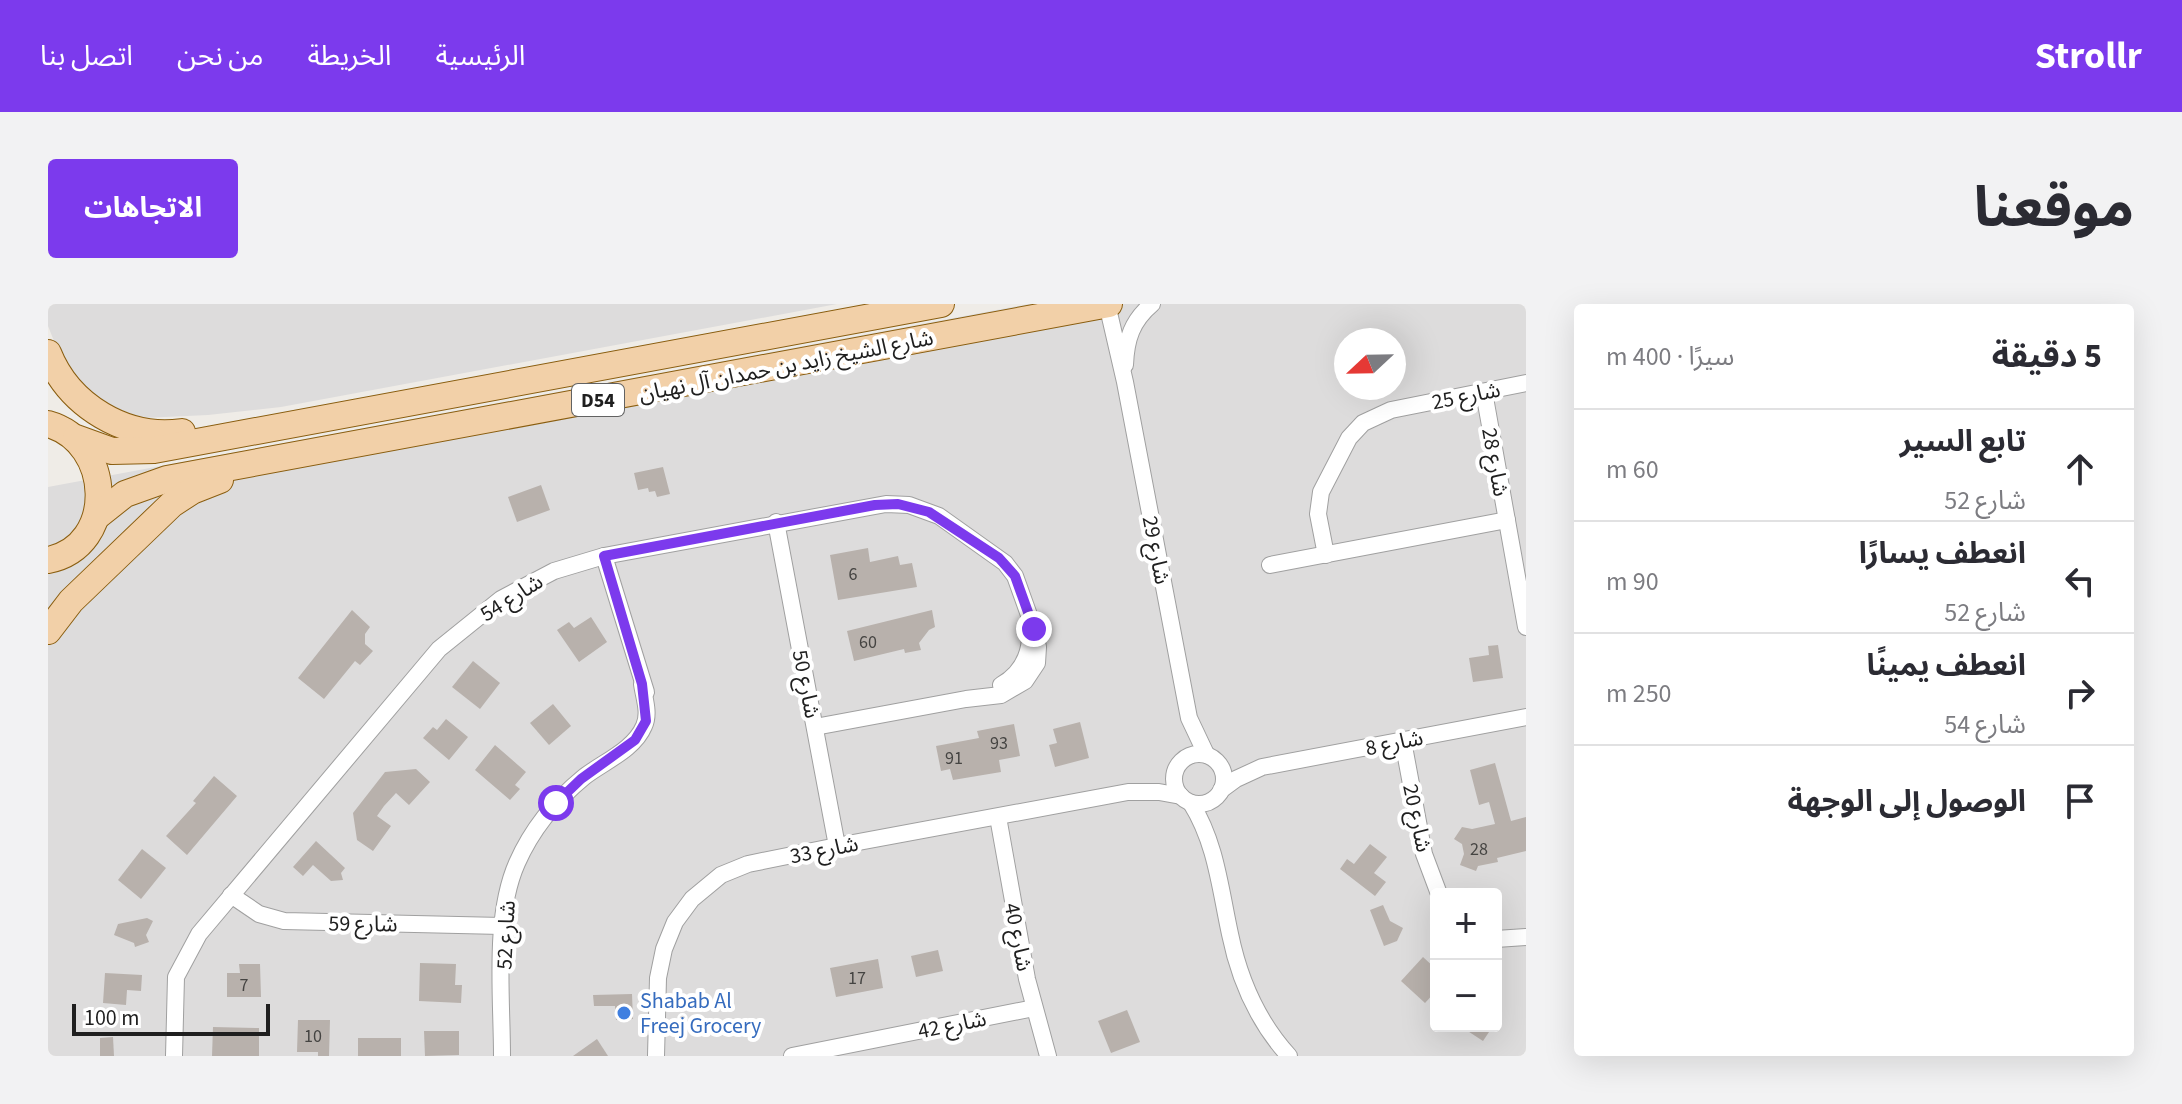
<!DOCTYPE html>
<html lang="ar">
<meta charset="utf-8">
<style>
body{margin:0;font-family:"Source Sans 3","Noto Sans Arabic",sans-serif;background:#f2f2f3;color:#2b2b33;direction:rtl}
.controls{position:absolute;right:24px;bottom:24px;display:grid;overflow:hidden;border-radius:8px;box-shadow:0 8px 32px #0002}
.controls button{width:72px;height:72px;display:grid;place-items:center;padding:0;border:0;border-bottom:2px solid #e1e1e2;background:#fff;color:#2b2b33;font:40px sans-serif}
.compass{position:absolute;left:1286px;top:24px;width:72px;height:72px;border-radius:50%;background:#fff;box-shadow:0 8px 32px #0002;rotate:248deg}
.scale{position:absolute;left:24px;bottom:20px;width:198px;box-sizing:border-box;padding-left:8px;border:4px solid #1f1f1f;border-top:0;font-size:22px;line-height:28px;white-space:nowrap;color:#1f1f1f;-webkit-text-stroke:6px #fff;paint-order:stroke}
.stop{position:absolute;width:24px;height:24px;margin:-18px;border:6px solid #7c3aed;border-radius:50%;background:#fff}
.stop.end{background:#7c3aed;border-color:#fff;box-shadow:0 2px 8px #0008}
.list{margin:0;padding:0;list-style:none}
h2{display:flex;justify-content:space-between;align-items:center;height:104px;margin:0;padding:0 32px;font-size:34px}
h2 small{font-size:26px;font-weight:400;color:#7c7c81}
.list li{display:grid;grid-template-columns:52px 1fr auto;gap:24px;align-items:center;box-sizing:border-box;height:112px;padding:0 32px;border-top:2px solid #e1e1e2}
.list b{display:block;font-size:30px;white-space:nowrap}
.list p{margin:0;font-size:26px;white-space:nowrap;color:#7c7c81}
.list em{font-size:26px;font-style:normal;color:#7c7c81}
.icon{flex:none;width:44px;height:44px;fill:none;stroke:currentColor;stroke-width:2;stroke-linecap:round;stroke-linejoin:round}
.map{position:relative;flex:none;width:1478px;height:752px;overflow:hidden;direction:ltr;border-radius:8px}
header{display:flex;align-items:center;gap:48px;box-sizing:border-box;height:112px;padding:0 40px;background:#7c3aed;color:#fff}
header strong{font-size:38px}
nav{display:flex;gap:44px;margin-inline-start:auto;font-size:28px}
.intro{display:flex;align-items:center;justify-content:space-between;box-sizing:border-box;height:192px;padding:0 48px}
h1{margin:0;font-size:56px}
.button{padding:20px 36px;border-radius:8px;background:#7c3aed;color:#fff;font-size:28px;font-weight:700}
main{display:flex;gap:48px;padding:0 48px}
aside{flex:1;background:#fff;border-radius:8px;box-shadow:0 8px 32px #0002}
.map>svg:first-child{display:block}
.residential{fill:#dddcdc;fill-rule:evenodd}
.building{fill:#b8b1ac}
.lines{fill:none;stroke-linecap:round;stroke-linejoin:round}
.street-casing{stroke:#a0a0a0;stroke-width:18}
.primary-casing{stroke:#8a5e10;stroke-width:28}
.street{stroke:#fff;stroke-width:16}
.primary{stroke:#f2d0a8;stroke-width:26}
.route{stroke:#7c3aed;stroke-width:10}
.shop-dot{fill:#3f7fe0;stroke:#fff;stroke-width:3}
.labels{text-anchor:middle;stroke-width:8;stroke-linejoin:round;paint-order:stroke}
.number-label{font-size:18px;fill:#454442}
.shield{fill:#fff;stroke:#626262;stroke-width:2}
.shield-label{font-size:20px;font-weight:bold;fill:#1f1f1f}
.street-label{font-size:22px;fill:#1f1f1f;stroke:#fff}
.shop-label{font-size:22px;fill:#366cbe;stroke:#fff;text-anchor:start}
</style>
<header>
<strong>Strollr</strong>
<nav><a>الرئيسية</a><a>الخريطة</a><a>من نحن</a><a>اتصل بنا</a></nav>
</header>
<div class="intro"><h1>موقعنا</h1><a class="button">الاتجاهات</a></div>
<main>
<aside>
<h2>5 دقيقة<small>سيرًا · 400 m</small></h2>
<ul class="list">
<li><svg class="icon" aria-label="ahead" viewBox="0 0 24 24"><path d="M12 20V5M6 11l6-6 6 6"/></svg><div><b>تابع السير</b><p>شارع 52</p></div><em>60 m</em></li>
<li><svg class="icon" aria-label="left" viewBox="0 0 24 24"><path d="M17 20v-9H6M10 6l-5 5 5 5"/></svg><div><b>انعطف يسارًا</b><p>شارع 52</p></div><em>90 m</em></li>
<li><svg class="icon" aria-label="right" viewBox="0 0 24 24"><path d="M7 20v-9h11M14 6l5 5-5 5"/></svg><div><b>انعطف يمينًا</b><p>شارع 54</p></div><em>250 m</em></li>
<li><svg class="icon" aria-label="arrive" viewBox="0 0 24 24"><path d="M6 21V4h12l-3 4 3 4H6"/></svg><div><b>الوصول إلى الوجهة</b></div></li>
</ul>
</aside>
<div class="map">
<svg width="1478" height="752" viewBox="0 0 1478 752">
<rect width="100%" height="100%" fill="#efece7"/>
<!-- residential -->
<g class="residential">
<path d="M0 0H789L233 103 160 111 95 114 59 103 33 80 12 52 0 22Z"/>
<path d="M981 0H1478V752H0V183ZM1298 36H1346V84H1298ZM1388 590H1448V722H1388Z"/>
</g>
<!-- building -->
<g class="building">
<path d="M615 163 622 190 609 193 607 187 601 188 600 184 590 186 586 169Z"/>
<path d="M493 181 502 206 469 218 460 193Z"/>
<path d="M820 244 822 258 850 252 852 261 864 259 869 283 790 296 782 251Z"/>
<path d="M304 306 322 323 317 330V340L325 347 312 361 307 357 276 395 250 374Z"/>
<path d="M884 306 887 323 881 326 871 339 873 346 857 349 856 345 806 357 799 327Z"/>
<path d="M543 313 559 338 531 358 509 326 521 318 526 324Z"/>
<path d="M1450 341 1455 374 1425 378 1421 354 1441 351 1440 342Z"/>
<path d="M425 357 452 379 432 405 404 383Z"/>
<path d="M505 400 523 422 501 441 482 419Z"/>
<path d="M398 415 420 433 401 456 375 434 385 423 389 426Z"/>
<path d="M1032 418 1041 454 1007 463 1001 441 1009 439 1005 425Z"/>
<path d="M966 420 972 452 951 456 953 468 905 476 902 465 893 467 888 442 931 434 929 427Z"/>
<path d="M447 441 478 468 467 481 472 485 462 496 427 466Z"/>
<path d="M1447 459 1463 517 1478 513V547L1449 554 1450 558 1430 562 1428 567 1412 561 1416 550 1414 540 1406 535 1414 523 1424 525 1447 520 1441 498 1431 501 1422 466Z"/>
<path d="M368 465 382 478 361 501 348 489 336 502 329 512 343 522 325 547 309 536 305 509 337 468Z"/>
<path d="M166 472 189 492 139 551 118 532 148 499 145 497Z"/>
<path d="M268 537 297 564 293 569 295 576 283 577 265 561 255 572 245 563Z"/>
<path d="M1322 540 1339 553 1326 569 1338 578 1327 592 1292 565 1299 555 1306 560Z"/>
<path d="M94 545 118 564 93 595 70 576Z"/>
<path d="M1335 601 1342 617 1355 624 1349 637 1336 642 1322 606Z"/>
<path d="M99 614 105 617 98 631 101 638 87 643 86 639 66 631 70 620Z"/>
<path d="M890 646 895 667 868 673 863 652Z"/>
<path d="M1375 653 1388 665V687L1377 699 1353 677Z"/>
<path d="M830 655 835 684 788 693 782 664Z"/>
<path d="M372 659 408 660 407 681H414L413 699 371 697Z"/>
<path d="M191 660H212L213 693H179V669H192Z"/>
<path d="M57 669 94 671 93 687 79 686 78 701 55 699Z"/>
<path d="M584 690 585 715 568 716 567 702H546L545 691Z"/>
<path d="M1079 706 1092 738 1063 749 1050 717Z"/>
<path d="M250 716H282L281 752H270V748H249Z"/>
<path d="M1412 722H1445L1435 737Z"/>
<path d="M165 723 211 724V752H164Z"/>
<path d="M376 727H411V751L377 752Z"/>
<path d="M65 733 66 752H52V734Z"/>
<rect x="310" y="734" width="43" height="18"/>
<path d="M549 735 560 752H525Z"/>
</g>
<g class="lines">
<defs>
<g id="street">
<path d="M1059 0 1077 78 1141 414 1158 450"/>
<path d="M1077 61C1078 35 1084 17 1104 0"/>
<path d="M1436 88 1478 323"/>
<path d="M728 218 789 542"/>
<path d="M1278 251 1270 210 1273 188 1301 134 1315 119 1343 106 1478 79"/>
<path d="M556 252 598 388"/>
<path d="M1222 261 1459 216"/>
<path d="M953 381C971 371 980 356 982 336"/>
<path d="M1355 437 1376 550 1391 590"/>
<circle cx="1151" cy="475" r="25"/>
<path d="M1173 486 1188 475 1214 463 1478 413"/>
<path d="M1143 499C1168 539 1172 584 1182 630 1191 674 1210 718 1241 752"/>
<path d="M950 513 979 675 1000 752"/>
<path d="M183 591 211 610 236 617 454 622"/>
<path d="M1448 635 1478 633"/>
<path d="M126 752 128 673 151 630 391 345 453 295 506 267 556 252 838 200 861 201 891 212 957 259 967 272 986 325 990 343 989 359 977 377 953 391 918 395 767 423"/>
<path d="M454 752C454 692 445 613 469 559 484 525 508 496 536 473 555 458 586 446 596 422 602 409 596 394 594 380"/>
<path d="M608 752 610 674 616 645 627 618 644 595 673 571 700 560 789 542 1080 488H1111L1133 492"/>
<path d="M744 752 986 704"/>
</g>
<g id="primary">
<path d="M0 49C21 102 78 136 134 128"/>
<path d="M0 120C65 138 70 242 0 256"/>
<path d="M28 134 64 147 106 146 893 0"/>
<path d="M48 213 77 190 119 175 1061 0"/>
<path d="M0 327 23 297 124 200 144 187 172 176"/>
</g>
</defs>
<!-- street casing -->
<use href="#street" class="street-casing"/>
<!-- primary casing -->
<use href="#primary" class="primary-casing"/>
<!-- street -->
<use href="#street" class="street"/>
<!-- primary -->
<use href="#primary" class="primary"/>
</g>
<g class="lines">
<!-- route -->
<path class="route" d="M508 499 533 475 587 436 598 417 594 380 556 252 827 201 850 200 881 208 951 254 967 272 986 325"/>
</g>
<!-- markers -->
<circle class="shop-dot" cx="576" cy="709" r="8"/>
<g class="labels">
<!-- number labels -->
<g class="number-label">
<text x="805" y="276">6</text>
<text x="820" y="344">60</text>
<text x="951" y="445">93</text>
<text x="906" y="460">91</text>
<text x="1431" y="551">28</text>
<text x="809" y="680">17</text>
<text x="196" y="687">7</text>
<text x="265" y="738">10</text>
</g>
<!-- shield labels -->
<rect class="shield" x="524" y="80" width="52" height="32" rx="6"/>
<g class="shield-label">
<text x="550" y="103">D54</text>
</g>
<!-- street labels -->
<g class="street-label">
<text transform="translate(738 61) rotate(-11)" y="8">شارع الشيخ زايد بن حمدان آل نهيان</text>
<text transform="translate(1418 91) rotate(-11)" y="8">شارع 25</text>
<text transform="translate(1448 158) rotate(80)" y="8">شارع 28</text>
<text transform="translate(1109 246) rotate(79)" y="8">شارع 29</text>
<text transform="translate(463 293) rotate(-32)" y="8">شارع 54</text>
<text transform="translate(759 380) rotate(79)" y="8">شارع 50</text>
<text transform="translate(1346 438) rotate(-11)" y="8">شارع 8</text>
<text transform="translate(1370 514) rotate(78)" y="8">شارع 20</text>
<text transform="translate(776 545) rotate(-11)" y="8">شارع 33</text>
<text transform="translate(315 619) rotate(1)" y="8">شارع 59</text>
<text transform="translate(457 631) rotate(-87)" y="8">شارع 52</text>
<text transform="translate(971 633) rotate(79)" y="8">شارع 40</text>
<text transform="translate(904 720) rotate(-11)" y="8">شارع 42</text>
</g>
<!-- shop labels -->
<g class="shop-label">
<text x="592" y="704">Shabab Al<tspan x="592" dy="25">Freej Grocery</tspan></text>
</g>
</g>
</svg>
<div class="controls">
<button>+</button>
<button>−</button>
</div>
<svg class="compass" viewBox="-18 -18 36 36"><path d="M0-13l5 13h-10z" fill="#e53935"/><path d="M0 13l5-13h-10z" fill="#7c7c81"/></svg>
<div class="scale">100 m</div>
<div class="stop" style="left:508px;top:499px"></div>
<div class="stop end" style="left:986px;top:325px"></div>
</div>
</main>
